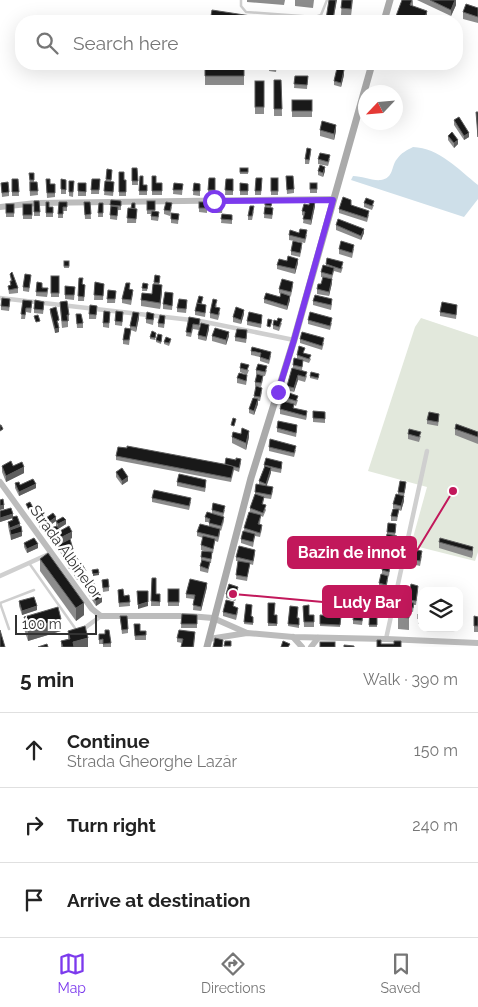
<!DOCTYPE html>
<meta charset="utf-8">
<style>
body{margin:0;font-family:Raleway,sans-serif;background:#f2f2f2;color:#222}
.controls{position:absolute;right:15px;bottom:15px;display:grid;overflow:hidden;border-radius:10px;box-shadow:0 5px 20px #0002}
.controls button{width:45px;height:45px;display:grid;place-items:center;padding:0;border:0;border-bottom:1px solid #e0e0e0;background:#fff;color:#222;font:25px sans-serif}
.compass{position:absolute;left:358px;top:85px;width:45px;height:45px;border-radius:50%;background:#fff;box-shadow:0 5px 20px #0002;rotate:244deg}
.scale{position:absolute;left:15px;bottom:12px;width:82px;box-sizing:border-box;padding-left:5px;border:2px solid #323232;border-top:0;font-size:14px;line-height:18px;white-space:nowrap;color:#323232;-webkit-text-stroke:4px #fff;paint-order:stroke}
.stop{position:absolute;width:15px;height:15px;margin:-11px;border:4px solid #7c3aed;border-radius:50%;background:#fff}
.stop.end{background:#7c3aed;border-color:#fff;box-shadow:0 1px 5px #0008}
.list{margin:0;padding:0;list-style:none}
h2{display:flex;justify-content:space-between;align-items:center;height:65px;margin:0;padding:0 20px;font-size:21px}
h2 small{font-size:16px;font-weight:400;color:#767676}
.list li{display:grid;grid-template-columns:32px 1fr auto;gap:15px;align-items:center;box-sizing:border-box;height:75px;padding:0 20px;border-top:1px solid #e0e0e0}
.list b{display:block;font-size:19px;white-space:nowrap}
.list p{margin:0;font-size:16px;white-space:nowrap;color:#767676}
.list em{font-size:16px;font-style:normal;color:#767676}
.icon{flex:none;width:28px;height:28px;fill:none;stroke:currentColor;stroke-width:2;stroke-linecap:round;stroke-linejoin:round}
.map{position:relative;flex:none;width:478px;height:647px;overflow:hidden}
.search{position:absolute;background:#fff;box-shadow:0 5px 20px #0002;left:15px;right:15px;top:15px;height:55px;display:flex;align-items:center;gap:12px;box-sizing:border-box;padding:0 18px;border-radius:20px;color:#767676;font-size:19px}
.sheet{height:290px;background:#fff}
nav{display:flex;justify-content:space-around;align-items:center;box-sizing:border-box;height:70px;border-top:1px solid #e0e0e0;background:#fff;font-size:14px;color:#767676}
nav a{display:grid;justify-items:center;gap:2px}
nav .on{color:#7c3aed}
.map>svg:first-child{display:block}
.green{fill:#e2e8dc}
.water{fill:#cedfe9}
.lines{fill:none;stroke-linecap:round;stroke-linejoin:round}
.lane{stroke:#cfcfcf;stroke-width:2.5}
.street{stroke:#cfcfcf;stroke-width:4.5}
.secondary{stroke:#bcbcbc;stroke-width:6}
.primary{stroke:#aaa;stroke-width:7}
.wall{fill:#8c8c8c}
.shaded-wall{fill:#5e5e5e}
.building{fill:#191919;stroke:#5e5e5e}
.route{stroke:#7c3aed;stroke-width:6}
.labels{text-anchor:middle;stroke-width:5;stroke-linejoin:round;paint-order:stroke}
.street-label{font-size:15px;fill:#323232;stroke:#fff}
.leader{fill:none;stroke:#c2185b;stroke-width:2}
.callout-dot{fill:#c2185b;stroke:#fff;stroke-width:2}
.callout{fill:#c2185b;stroke:#c2185b;stroke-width:2}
.callout-label{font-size:16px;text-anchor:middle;font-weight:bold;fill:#fff}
</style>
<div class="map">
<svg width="478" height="647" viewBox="0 0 478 647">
<rect width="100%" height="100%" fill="#fff"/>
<!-- green -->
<path class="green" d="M421 318 478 337V552L475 561 411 545 427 487 368 471 415 327Z"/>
<!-- water -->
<path class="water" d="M413 147C439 148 458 169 478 185V199L464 217 351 180 353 176C362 176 372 181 381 180 394 178 391 166 397 159 401 153 407 150 413 147Z"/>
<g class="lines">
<!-- lane -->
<g class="lane">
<path d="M241 0V6L246 12 315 17 321 15 327 0"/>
<path d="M29 563 77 631"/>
<path d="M0 603 34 590"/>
<path d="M0 603 9 629"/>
</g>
<!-- street -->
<g class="street">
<path d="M0 298 200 321 294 340"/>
<path d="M0 576 49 554"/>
<path d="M82 630 101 616"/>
<path d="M386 639 427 451"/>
</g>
<!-- secondary -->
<g class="secondary">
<path d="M0 207 36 203 333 199"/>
<path d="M0 482 92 609 101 616H189L213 618 247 633"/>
<path d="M293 637 302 647"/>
<path d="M209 639 247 633 293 637 386 639 478 643"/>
<path d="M311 647 318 638"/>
</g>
<!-- primary -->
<g class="primary">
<path d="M384 21 390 0"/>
<path d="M207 647 251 478 294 340 372 64"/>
</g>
</g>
<!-- wall -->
<g class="wall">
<path d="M247 0H285L284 5 247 2Z"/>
<path d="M295 0H314L313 8 295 6Z"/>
<path d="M329 0 333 21H326Z"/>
<path d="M342 0H353L351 16 341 15Z"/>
<path d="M413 0V6L427 19V21H396V16Z"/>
<path d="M417 0H456V5L451 16Z"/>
<path d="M478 8V23L463 19V12Z"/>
<path d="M211 16 251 21H211Z"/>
<path d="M205 64 212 67H244V85H205Z"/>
<path d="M269 64H277L276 72 269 71Z"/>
<path d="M344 75 341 87 334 85V81Z"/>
<path d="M295 76H308L307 89 294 88Z"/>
<path d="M274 80H281L282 116H274Z"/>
<rect x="255" y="81" width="9" height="33"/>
<rect x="292" y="100" width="20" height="17"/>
<path d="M454 120 469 137 464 140 454 125Z"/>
<path d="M320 130 336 131 334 140 320 136Z"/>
<path d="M448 136 458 144 454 148 448 140Z"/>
<path d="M311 153 309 164H305V159Z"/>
<path d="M318 159H330L328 166 318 164Z"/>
<path d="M132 168H137L138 185H132Z"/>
<rect x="240" y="168" width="8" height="6"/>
<path d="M107 169 112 174 111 182 114 186 113 196 104 195Z"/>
<path d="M318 171H325L323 177 318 175Z"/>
<path d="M119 172 124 180H126V196H119Z"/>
<path d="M29 173H34V182H37L38 195 30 196Z"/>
<path d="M140 176 143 185H147V195H139Z"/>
<path d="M152 176 156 183H162V195H152Z"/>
<path d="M286 176 294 189V193L287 194Z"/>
<path d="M209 178H215V194H208Z"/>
<rect x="271" y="178" width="7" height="17"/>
<path d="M12 179H18L19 196H12Z"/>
<path d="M46 179 50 184H55V197L47 198Z"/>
<path d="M61 179 66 180V194H61Z"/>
<path d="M92 179H100L99 194H91Z"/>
<path d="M226 179H233V195H225Z"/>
<path d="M69 181H74L73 197 69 196Z"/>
<path d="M262 182 261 195H255V191Z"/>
<path d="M1 183 9 192V196L2 197Z"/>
<rect x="78" y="183" width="8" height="13"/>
<path d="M174 183 183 184 182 195 173 194Z"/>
<path d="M194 183 200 184V196L193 195Z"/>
<path d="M240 183 248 184V195H240Z"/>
<rect x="310" y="183" width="7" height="10"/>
<path d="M111 200 121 201V210H118L117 220 110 219Z"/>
<path d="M34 201H39L40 216H34Z"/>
<path d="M147 201H155V212L159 216 158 221 151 220V214H147Z"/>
<path d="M265 201 272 202 271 208 273 212 272 219 264 218Z"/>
<path d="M46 202 49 207H53V217H46Z"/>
<path d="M59 202H67V211H63V218H58Z"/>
<path d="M84 202H90L91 219H85Z"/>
<path d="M199 202H207V213L199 212Z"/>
<path d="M99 203H103V217H98Z"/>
<path d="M364 203 374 205 372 210 364 207Z"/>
<rect x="6" y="204" width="8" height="13"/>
<rect x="23" y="204" width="9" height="15"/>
<path d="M223 204 222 213H215V208Z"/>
<path d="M351 205 369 215 367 222 339 213V209Z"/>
<path d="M315 206 311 225 303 223 304 216 302 215V211Z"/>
<path d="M172 207 170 216 164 214V210Z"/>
<path d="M128 208 137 209 136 223H127Z"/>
<path d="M254 211 252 220H248V216Z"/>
<path d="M171 213 179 214 178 224 171 223Z"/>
<path d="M222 214 232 215V224L221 223Z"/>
<path d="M336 225 364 233 361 240 336 230Z"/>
<path d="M289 235H307L305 243 289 240Z"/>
<path d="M302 247 300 257 291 255V251Z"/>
<path d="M339 249H354L352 258 339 254Z"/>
<rect x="64" y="261" width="5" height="7"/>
<path d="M287 261 298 263 295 274 277 269V265Z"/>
<path d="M326 264 343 267 341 273 334 271 332 279 321 277V272L326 266Z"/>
<path d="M10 274 18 288V293L9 294 8 286H10L11 281Z"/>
<path d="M155 275 160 280 159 285 162 291 160 309 141 306V300L152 294Z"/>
<rect x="51" y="276" width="8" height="21"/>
<path d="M79 278 83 284 85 285 84 301H78Z"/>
<path d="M31 279 29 292 23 291V287Z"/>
<path d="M37 282 48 292 47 297 36 296Z"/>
<path d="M95 282 104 284 103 300H94Z"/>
<path d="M143 283 148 286 147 291H142Z"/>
<path d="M332 283 329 296 317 294V289Z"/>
<path d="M65 286 75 287 74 300 65 299Z"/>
<path d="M293 286 291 296 287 295 290 300 287 310 264 303V299L280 297 281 294 279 293V289Z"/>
<path d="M129 289 133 294 131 305 122 303V299Z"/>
<path d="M108 290 116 291 115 303H107Z"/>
<path d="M173 298 172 310 163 309V304Z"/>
<path d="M203 299 201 304 206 309 205 317 195 315V311Z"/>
<path d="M23 300 32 305 31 313 26 312 25 319H21Z"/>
<path d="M313 301 332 304 331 310 313 305Z"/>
<path d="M60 302 69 315V321H68V327L62 328 60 308Z"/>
<path d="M10 303 9 311 1 310V306Z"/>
<path d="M187 304 186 313 177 312V308Z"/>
<path d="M217 304 216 308 220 313 218 320 210 318V313Z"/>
<path d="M44 306 43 314 34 313V309Z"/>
<path d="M50 309 59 324 58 325 59 332 55 333 50 313Z"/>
<path d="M457 309 456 319 440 316V312Z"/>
<path d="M97 310 96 319H89V314Z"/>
<path d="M110 312 109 328 103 327V323Z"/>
<path d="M76 314 83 323V328H77Z"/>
<path d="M244 314 241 324 233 322V317Z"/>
<path d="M123 316 122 326 115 325V321Z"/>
<path d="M189 317 200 324 199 330 193 329 191 337 186 336Z"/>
<path d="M139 318 136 332 131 330 129 345 123 344V340L130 328V326Z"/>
<path d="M154 318 153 325 146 323V319Z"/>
<path d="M262 319 261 328 247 325V321Z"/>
<path d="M165 320 164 328 158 327V323Z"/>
<path d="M308 320 332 323 330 330 308 324Z"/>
<path d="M282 323 279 331 273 329V325Z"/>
<path d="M209 329 206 341 198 339V335Z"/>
<path d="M156 335 155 340 150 339V337Z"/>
<path d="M247 335 246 343 235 341V337Z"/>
<path d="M212 336H229L226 345 212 341Z"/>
<path d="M162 337 161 344 156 342V340Z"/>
<path d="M300 339 324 343 322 350 300 343Z"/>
<path d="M171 341 169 346 164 344V342Z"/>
<path d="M251 351 271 356 269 364 260 361V357L251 355Z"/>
<path d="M304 353 311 359 309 363 303 361 302 370 307 376 305 382 298 380 294 392 287 390V386L293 368V365L297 358V355Z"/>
<path d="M240 368 249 370 247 375 240 372Z"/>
<path d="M256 370H267L265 376H262L263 380 261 387 255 386V382L257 374H256Z"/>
<path d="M310 376H319L318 380 310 378Z"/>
<path d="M237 378 247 379 246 385 237 383Z"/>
<path d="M262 392 260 401H258V404L254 415 249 413V409L254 398V396Z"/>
<path d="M284 397 298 400 296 406 294 405V408L307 416 306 420 280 414V409L284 401Z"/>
<path d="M313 411 325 412V423L313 422Z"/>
<path d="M439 418 438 426 427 424V420Z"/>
<path d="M277 428 297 429 296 437 277 432Z"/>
<path d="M455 429 478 432V444L455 435Z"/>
<path d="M408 434 421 436 419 442 408 439Z"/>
<path d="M232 437H249L246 450 232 443Z"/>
<path d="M269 447 296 450 294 457 269 451Z"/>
<path d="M127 448 225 465 226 458 241 463 239 472 234 470 231 482 116 460V456Z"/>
<path d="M264 465 282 466 281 473 271 471 266 486 273 491 271 499 264 498 263 504 266 510 263 517 261 516 260 524 262 529 260 537 255 536 253 547 241 543V539L250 512V508L255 495V492L259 484V481L264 468Z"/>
<path d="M2 466H13L24 473 6 482 2 472Z"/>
<path d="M116 472 128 481 122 485 116 477Z"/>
<path d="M177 482 206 485 205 492 177 486Z"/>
<path d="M15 483 20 485 36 488 19 496 15 488Z"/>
<path d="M406 486 404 496V501L401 511 399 510 397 521H391V516L396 509 393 508V504L398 494V492Z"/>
<path d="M152 498 191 502 189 510 152 502Z"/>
<path d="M212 510H225L223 517 224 521 221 531 220 530V534L218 542 215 541 213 553H212L211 563H210L208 573 200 571V566L202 562 201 561V557L208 552 201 550V545L203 538 197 536V532L209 526V522H205V517L212 514Z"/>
<path d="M0 511 13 517 20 527 22 536 11 540 8 526V522L12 520V518L0 522Z"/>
<path d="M56 521 42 531 39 527V523Z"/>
<path d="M56 521 66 524 58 529 60 531 72 538 70 539 73 553 64 558 58 549V545L54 547 50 539V533L51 532V528L56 526Z"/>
<path d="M396 528 395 536 397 540 395 551 385 549 387 532Z"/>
<path d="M439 542 473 547V554L472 558 439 548Z"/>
<path d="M24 543 38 548 27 553 24 547Z"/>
<path d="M255 554 253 565 250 564 247 581 236 579 238 561H236V557Z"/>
<path d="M393 554 391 563 383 561V559Z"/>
<path d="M422 556 420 566 408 563V559Z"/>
<path d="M40 559 84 615 76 621 40 571Z"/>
<path d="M66 559 78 564 69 569 66 564Z"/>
<path d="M76 567 86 575 77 580 74 575V571L76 570Z"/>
<path d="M390 568 389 576 382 575V570Z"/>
<path d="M152 578 156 594H160V606H151Z"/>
<path d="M102 580 109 587V591L103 592Z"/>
<path d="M388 580 386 589 379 587V583Z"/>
<path d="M87 583 102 602 96 606 86 591Z"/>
<path d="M207 587 201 611 193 610 194 599 186 598V594Z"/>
<rect x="168" y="589" width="11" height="17"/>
<path d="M118 590 124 596 129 595 130 606 119 607Z"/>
<path d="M418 590 416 605H414L413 612 409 611V630L398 629V617L401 610V606L408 602V600Z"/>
<path d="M238 591 235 601 226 598V594Z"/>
<path d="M386 593 384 604 366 601V599L371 594Z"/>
<path d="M19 601 37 610 22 615 19 606Z"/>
<path d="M268 603 274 615H277V626H268Z"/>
<path d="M246 604 251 616 253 617V625L244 624Z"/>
<path d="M290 606 297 618H299V628L288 626Z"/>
<path d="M303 606 309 615H314V627H304Z"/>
<path d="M234 607 238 612 236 620 223 616V612Z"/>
<path d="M370 607H377V627H369Z"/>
<path d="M364 610 362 625 353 624V620Z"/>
<path d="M182 614 197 615V628H181Z"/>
<path d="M418 614 422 615V628H428L427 629H421V624H418Z"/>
<path d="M320 615 341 616 340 627 320 626Z"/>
<path d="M120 616 128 629V633L122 634Z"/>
<path d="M474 616 478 617V632H474Z"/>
<path d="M24 617 61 631 28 641 24 629Z"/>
<path d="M134 624 140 631H146V640H135Z"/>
<path d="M433 628H454V631L433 630Z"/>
<path d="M68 631 88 647H61V641L68 639Z"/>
<path d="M99 634H105L111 643V647H103V644H99Z"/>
<path d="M195 636 194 647H181L182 643 177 642V638Z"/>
</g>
<!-- shaded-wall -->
<g class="shaded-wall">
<path d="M336 0H337L333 21Z"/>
<path d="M455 0H456V5L451 16V10Z"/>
<path d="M427 11V21H424Z"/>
<path d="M344 70V75L341 87V83Z"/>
<path d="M336 125V131L334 140V134Z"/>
<path d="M469 133V137L464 140V136Z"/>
<path d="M458 140V144L454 148V143Z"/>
<path d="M325 167V171L323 177V173Z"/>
<path d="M315 202V206L311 225V220Z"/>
<path d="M364 229V233L361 240V236Z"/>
<path d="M298 259V263L295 274V269Z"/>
<path d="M332 279V283L329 296V292Z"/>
<path d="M162 285V291L160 309V303Z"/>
<path d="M290 296V300L287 310V306Z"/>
<path d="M244 310V314L241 324V320Z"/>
<path d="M139 313V318L136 332V327Z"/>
<path d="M209 325V329L206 341V337Z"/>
<path d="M59 328V332L55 333V329Z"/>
<path d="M229 332V336L226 345V340Z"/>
<path d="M298 375V380L294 392V388Z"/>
<path d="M258 399V404L254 415V411Z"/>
<path d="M249 431V437L246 450V443Z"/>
<path d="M24 467V473L6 482V476Z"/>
<path d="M271 468V473L266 488V484Z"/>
<path d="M128 477V481L122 485V481Z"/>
<path d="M36 484V488L19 496V492Z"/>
<path d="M404 496V501L401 511V506Z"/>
<path d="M4 505V509L0 510V506Z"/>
<path d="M13 514V518L0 522V518Z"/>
<path d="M56 517V521L42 531V527Z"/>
<path d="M66 520V524L58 529V524Z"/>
<path d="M20 524V528L10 532V528Z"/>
<path d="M22 532V536L11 540V535Z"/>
<path d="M72 532V538L54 547V541Z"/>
<path d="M38 544V548L27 553V549Z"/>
<path d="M73 549V553L64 558V554Z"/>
<path d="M78 560V564L69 569V565Z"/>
<path d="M86 571V575L77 580V576Z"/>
<path d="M99 573V575L93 576V574Z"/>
<path d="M207 583V587L201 611V607Z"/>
<path d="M238 587V591L235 601V597Z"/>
<path d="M102 597V602L96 606V601Z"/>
<path d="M148 602V606L138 609V605Z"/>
<path d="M84 603V615L76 621V608Z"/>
<path d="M37 606V610L22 615V611Z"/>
<path d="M61 619V631L28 641V629Z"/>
<path d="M88 638V647H73V642Z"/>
</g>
<!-- building -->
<g class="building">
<path d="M329 0H336L333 20 326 19Z"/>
<path d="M342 0H352L351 9 341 8Z"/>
<path d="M402 0H412L410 5 427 11 424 21 407 16 406 20 396 16Z"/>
<path d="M430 0H455L451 10Z"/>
<path d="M466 4 478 8V17L463 12Z"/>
<path d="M212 10 251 16 250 21H245L211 16Z"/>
<path d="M293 17 319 20V21H293Z"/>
<path d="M205 64H212V67H244V76H205Z"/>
<path d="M269 64H277L276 65H269Z"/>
<path d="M337 68 344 70 341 83 334 81Z"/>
<path d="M295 76H308L307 85 294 84Z"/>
<path d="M274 80H281L282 109H274Z"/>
<rect x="255" y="81" width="9" height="26"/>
<rect x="292" y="100" width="20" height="11"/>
<path d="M476 112H478V137Z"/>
<path d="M459 117 469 133 464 136 454 120Z"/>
<path d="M322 121 336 125 334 134 320 130Z"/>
<path d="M452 132 458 140 454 143 448 136Z"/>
<path d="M307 148 311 149 309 160 305 159Z"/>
<path d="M320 153 330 155 328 162 318 159Z"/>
<path d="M320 165 325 167 323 173 318 171Z"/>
<path d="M132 168H137L138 181H132Z"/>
<rect x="240" y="168" width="8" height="4"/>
<path d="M107 169 112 170 111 180 106 179Z"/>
<path d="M119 172H124V180H126V192H119Z"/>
<path d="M29 173H34V180H30Z"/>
<path d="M140 176H143V185H147V191H139Z"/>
<path d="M152 176H156V183H162V191H152Z"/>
<path d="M286 176H293L294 189 287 190Z"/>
<path d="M209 178H215V190H208Z"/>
<path d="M256 178H262L261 191H255Z"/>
<rect x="271" y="178" width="7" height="13"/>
<path d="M12 179H18L19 192H12Z"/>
<path d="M46 179H50V184H55V193H47Z"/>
<path d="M61 179 66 180V190L61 189Z"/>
<path d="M92 179H100L99 190H91Z"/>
<path d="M226 179H233V191L225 190Z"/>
<path d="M69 181H74L73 192H69Z"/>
<path d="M105 181 114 182 113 192 104 191Z"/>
<path d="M8 182 9 192 2 193 1 183Z"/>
<path d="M30 182H37L38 191H30Z"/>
<path d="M78 183H86V192L78 191Z"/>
<path d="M174 183 183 184 182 190H173Z"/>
<path d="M194 183 200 184V191H193Z"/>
<path d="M240 183 248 184V191H240Z"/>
<rect x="310" y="183" width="7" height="6"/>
<path d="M343 197 351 200V205L369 211 367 218 339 209Z"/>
<path d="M366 198 374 201 372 206 364 203Z"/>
<path d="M216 199 223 200 222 209 215 208Z"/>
<path d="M111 200 121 201V206L110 205Z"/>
<path d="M310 200 315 202 311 220 303 219 305 212 302 211 304 204 309 205Z"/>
<path d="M34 201H39L40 212H34Z"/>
<rect x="147" y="201" width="8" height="9"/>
<path d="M265 201 272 202 271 206 265 205Z"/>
<path d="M46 202H49V207H53V213H46Z"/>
<path d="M59 202H67V207H63V214H58Z"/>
<path d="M84 202H90L91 214 85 215Z"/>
<path d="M166 202 172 203 170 211 164 210Z"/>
<rect x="199" y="202" width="8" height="6"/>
<path d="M99 203H103V213H98Z"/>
<path d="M132 203H135V209L131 208Z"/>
<rect x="6" y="204" width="8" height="9"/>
<rect x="23" y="204" width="9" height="11"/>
<path d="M111 206 118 207 117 216 110 215Z"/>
<path d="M250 206H254L252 216H248Z"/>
<path d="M265 207 273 208 272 215 264 214Z"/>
<path d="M128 208 137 209 136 219 127 218Z"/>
<path d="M152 211 159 212 158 217 151 216Z"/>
<path d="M171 213 179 214 178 220 171 219Z"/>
<path d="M222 214 232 215V220L221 219Z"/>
<path d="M338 219 364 229 361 236 336 225Z"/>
<path d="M300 229 307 230 305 239 289 235 290 230 299 233Z"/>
<path d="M293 241 302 243 300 253 291 251Z"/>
<path d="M341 241 354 245 352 253 339 249Z"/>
<path d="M288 256 298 259 295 269 277 265 279 259 287 261Z"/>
<path d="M327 258 343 262 341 269 326 264Z"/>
<rect x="64" y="261" width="5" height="5"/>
<path d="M323 265 334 268 332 275 321 272Z"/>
<path d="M12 272 18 288 9 290 8 286 11 285 10 281H12L10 274Z"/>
<path d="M25 274 31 275 29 288 23 287Z"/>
<path d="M155 275 160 276 159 283 154 282Z"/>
<rect x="51" y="276" width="8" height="17"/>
<path d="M323 277 332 279 329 292 317 289 318 284H321Z"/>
<path d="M79 278H83L82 284 85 285 84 297 78 296Z"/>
<path d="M282 279 293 282 291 292 279 289Z"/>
<path d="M37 282 42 283V288H48L47 292H36Z"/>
<path d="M95 282 104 284 103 296 94 295Z"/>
<path d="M126 283H130L129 289 133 290 131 300 122 299Z"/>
<path d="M143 283 148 284 147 289 142 288Z"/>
<path d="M153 284 162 285 160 303 141 300 142 293 152 294Z"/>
<path d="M65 286 75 287 74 295H65Z"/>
<path d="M108 290 116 291 115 299H107Z"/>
<path d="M165 292 173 293 172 306 163 304Z"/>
<path d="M266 293 280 297 281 293 290 296 287 306 264 299Z"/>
<path d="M315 295 332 299 331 305 313 301Z"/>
<path d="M199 296 203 297 201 304 197 303Z"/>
<path d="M2 298 10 299 9 307 1 306Z"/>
<path d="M179 299 187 300 186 309 177 308Z"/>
<path d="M213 299 217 300 215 307 220 308 218 315 210 313Z"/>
<path d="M23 300 32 301 31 308H26L25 315 21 314Z"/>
<path d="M35 300 44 302 43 310 34 309Z"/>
<path d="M67 301 69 315H67L68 321H62L60 302Z"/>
<path d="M442 302 457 305 456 315 440 312Z"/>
<path d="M197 303 206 305 205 313 195 311Z"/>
<path d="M90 305 97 306 96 315 89 314Z"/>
<path d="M56 307 59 320 57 321 59 328 55 329 50 309Z"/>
<path d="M236 307 244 310 241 320 233 317Z"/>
<path d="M104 311 110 312 109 323H103Z"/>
<path d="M116 311 123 312 122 322 115 321Z"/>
<path d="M133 312 139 313 136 327 130 326Z"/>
<path d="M147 312 154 314 153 320 146 319Z"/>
<path d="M249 312 262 315 261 324 247 321Z"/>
<path d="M310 312 332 318 330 326 308 320Z"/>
<path d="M76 314H81L83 323 77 324Z"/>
<path d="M38 315 40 321 36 322 34 316Z"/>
<path d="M160 315 165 316 164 324 158 323Z"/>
<path d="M189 317 200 319 199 325 193 324 191 333 186 332Z"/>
<path d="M278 318 282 319 279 327 273 325 274 320 277 321Z"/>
<path d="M268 319 272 320 270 327 267 326Z"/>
<path d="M201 323 209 325 206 337 198 335Z"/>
<path d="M125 328 131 329 129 340H123Z"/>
<path d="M215 328 229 332 226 340 212 336Z"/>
<path d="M237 329 247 330 246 339 235 337Z"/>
<path d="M152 331 156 333 155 338 150 337Z"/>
<path d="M302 332 324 338 322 346 300 339Z"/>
<path d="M158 334 162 335 161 342 156 340Z"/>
<path d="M166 337 171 339 169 343 164 342Z"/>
<path d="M299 346 305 348 303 353 311 355 309 359 297 355Z"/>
<path d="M252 347 271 352 269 360 260 357 261 353 251 351Z"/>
<path d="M294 358 303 360 302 367 293 365Z"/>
<path d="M241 363 249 365 247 370 240 368Z"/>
<path d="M258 364 267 366 265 372 256 370Z"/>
<path d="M292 368 307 372 305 377 298 375 294 388 287 386Z"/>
<path d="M311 372 319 374 318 378 310 376Z"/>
<path d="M239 373 247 375 246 381 237 378Z"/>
<path d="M257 374 263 376 261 383 255 382Z"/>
<path d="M256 386 262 388 260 397 254 396Z"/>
<path d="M286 392 298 396 296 401 284 397Z"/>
<path d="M253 398 258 399 254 411 249 409Z"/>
<path d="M282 401 294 404 293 408 307 411 306 416 280 409Z"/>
<path d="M313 411 325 412V419L313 418Z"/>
<path d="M429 412 439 414 438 422 427 420Z"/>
<path d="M233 418 236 419 234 426 231 425Z"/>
<path d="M278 421 297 425 296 433 277 428Z"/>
<path d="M456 424 478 432V437L455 429Z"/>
<path d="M0 425H1L3 429 0 431Z"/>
<path d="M242 428 249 431 246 443 232 437 233 432 241 434Z"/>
<path d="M409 429 421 432 419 437 408 434Z"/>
<path d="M270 439 296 446 294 453 269 447Z"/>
<path d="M127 446 234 466 231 478 116 456 118 447 127 448Z"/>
<path d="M226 458 236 460V458L241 459 239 468 225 464Z"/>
<path d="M266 458 282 462 281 469 264 465Z"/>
<path d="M11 461 13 466 22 462 24 467 6 476 2 466Z"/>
<path d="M265 466 271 468 266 484 259 481Z"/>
<path d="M122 468 128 477 122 481 116 472Z"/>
<path d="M179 474 206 480 205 488 177 482Z"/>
<path d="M33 479 36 484 19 492 15 483 19 482 20 485Z"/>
<path d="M400 481 406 482 404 493 398 492Z"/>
<path d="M256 484 273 487 271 495 255 492Z"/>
<path d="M154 490 191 498 189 506 152 498Z"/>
<path d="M255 494 264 497 262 504 266 505 263 513 250 508Z"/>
<path d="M396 494 404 496 401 506 393 504Z"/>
<path d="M3 499 4 505 0 506V500Z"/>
<path d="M30 502 33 508 29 510 26 504Z"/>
<path d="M213 503 225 506 223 513 212 510Z"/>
<path d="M11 508 13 514 0 518V511Z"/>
<path d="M393 509H399L397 517 391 516Z"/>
<path d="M207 512 224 517 221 526 209 523 210 519 205 517Z"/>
<path d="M249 512 261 515 258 524 262 525 260 533 244 528Z"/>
<path d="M53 513 56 517 42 527 39 523Z"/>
<path d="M17 516 20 524 10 528 8 522 13 520 12 517Z"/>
<path d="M63 517 66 520 58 524 56 521Z"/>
<path d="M388 523 396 524 395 533 387 532Z"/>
<path d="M200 524 220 529 218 537 197 532Z"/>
<path d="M21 526 22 532 11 535 10 530Z"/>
<path d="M57 526 60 531 69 526 72 532 54 541 50 533 52 531 51 528Z"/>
<path d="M243 531 255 534 253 542 241 539Z"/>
<path d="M387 534 397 536 395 546 385 545Z"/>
<path d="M203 536 215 539 213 549 201 545Z"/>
<path d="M34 538 38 544 27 549 24 543Z"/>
<path d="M440 538 473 547 472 551 439 542Z"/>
<path d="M70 539 73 549 64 554 58 545Z"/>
<path d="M239 546 255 550 253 561 236 557Z"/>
<path d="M410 549 422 551 420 561 408 559Z"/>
<path d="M202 551 212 552 211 559 201 557Z"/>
<path d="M48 553 84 603 76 608 40 559Z"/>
<path d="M76 555 78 560 69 565 66 559Z"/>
<path d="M202 560 210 562 208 569 200 566Z"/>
<path d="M238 561 250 563 247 577 236 575Z"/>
<path d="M384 562 390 564 389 572 382 570Z"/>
<path d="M82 564 86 571 77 576 74 571 77 569 76 567Z"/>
<path d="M98 569 99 573 93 574 92 570Z"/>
<path d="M381 574 388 576 386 585 379 583Z"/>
<path d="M152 578H156V594H160V602L151 601Z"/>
<path d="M108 579 109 587 103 588 102 580Z"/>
<path d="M190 579 207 583 201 607 193 605 195 595 186 594Z"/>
<path d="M92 580 102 597 96 601 86 587 88 585 87 583Z"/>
<path d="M229 584 238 587 235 597 226 594Z"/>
<path d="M411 584 418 586 416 601 408 600Z"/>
<path d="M123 589 124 596 129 595 130 602 119 603 118 590Z"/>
<rect x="168" y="589" width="11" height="13"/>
<path d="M137 591H148V602L138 605Z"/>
<path d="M34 597 37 606 22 611 19 601Z"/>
<path d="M226 600 234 602 233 606 238 608 236 615 223 612Z"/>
<path d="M402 601 414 603 413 608 401 606Z"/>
<path d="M268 603H275L274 615H277V624L268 623Z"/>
<path d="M246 604 252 605 251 616 253 617V623L244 622Z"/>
<path d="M309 605V615H314V622H304L303 606Z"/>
<path d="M355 605 364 606 362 621 353 620Z"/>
<path d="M290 606 298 607 297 618H299V625L288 624Z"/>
<path d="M58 607 61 619 28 629 24 617Z"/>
<path d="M370 607H377V625H369Z"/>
<path d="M398 610H409V618L398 617Z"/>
<path d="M182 614 197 615V624H181Z"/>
<path d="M418 614 422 615V625H421V620L418 619Z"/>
<path d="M320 615 341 616 340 625 320 624Z"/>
<path d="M120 616H127L128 629 122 630Z"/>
<path d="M474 616 478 617V626H474Z"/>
<path d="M134 624H140V631H146V635L135 636Z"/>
<path d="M85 626 88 638 73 642 74 647H63L61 641 70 639 68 631Z"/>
<path d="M0 630 5 647H0Z"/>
<path d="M105 630H109L111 643 103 644V639L99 640V634H105Z"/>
<path d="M179 630 195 632 193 647H181L183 639 177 638Z"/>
<path d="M215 638 223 640 222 647H213Z"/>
<path d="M377 640H381V644H394V641H401V647H377Z"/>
<path d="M225 641H231V646H224Z"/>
<path d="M283 641 290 644 288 647H281Z"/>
<rect x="320" y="642" width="15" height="5"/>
<path d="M47 644 48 647H38Z"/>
<path d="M344 645 354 646V647H344Z"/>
</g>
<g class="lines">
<!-- route -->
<path class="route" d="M214 201 333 200 294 340 278 392"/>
</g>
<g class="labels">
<!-- street labels -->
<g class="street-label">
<text transform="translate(66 552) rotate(54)" y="5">Strada Albinelor</text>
</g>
</g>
<!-- callouts -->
<path class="leader" d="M453 491L416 552M233 594L323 602"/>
<g class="callout-dot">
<circle cx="453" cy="491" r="5"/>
<circle cx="233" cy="594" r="5"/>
</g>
<g class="callout">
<rect x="288" y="537" width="128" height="31" rx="5"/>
<rect x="323" y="586" width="88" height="31" rx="5"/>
</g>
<g class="callout-label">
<text x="352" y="558">Bazin de innot</text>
<text x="367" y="608">Ludy Bar</text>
</g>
</svg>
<div class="controls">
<button><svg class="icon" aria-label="layers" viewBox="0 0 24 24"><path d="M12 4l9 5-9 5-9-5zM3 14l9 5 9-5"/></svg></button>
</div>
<svg class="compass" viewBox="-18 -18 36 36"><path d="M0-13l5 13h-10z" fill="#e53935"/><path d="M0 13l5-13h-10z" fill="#767676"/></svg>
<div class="scale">100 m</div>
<div class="stop" style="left:214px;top:201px"></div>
<div class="stop end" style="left:278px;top:392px"></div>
<div class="search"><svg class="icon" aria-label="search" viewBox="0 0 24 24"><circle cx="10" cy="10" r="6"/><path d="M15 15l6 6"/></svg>Search here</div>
</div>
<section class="sheet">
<h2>5 min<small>Walk · 390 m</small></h2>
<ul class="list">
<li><svg class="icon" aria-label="ahead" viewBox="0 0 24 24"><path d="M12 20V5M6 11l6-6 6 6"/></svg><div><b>Continue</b><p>Strada Gheorghe Lazăr</p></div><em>150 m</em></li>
<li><svg class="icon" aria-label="right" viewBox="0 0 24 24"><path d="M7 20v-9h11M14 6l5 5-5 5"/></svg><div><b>Turn right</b></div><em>240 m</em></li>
<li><svg class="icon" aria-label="arrive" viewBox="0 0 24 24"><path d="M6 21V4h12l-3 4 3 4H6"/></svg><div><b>Arrive at destination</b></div></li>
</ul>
</section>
<nav>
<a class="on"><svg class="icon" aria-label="map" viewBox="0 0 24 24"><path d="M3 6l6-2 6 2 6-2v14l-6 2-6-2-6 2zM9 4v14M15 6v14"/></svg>Map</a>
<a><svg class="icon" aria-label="directions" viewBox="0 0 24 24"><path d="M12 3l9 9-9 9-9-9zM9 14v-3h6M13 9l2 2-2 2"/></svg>Directions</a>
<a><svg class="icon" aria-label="saved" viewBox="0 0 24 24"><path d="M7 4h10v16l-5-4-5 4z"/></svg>Saved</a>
</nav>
